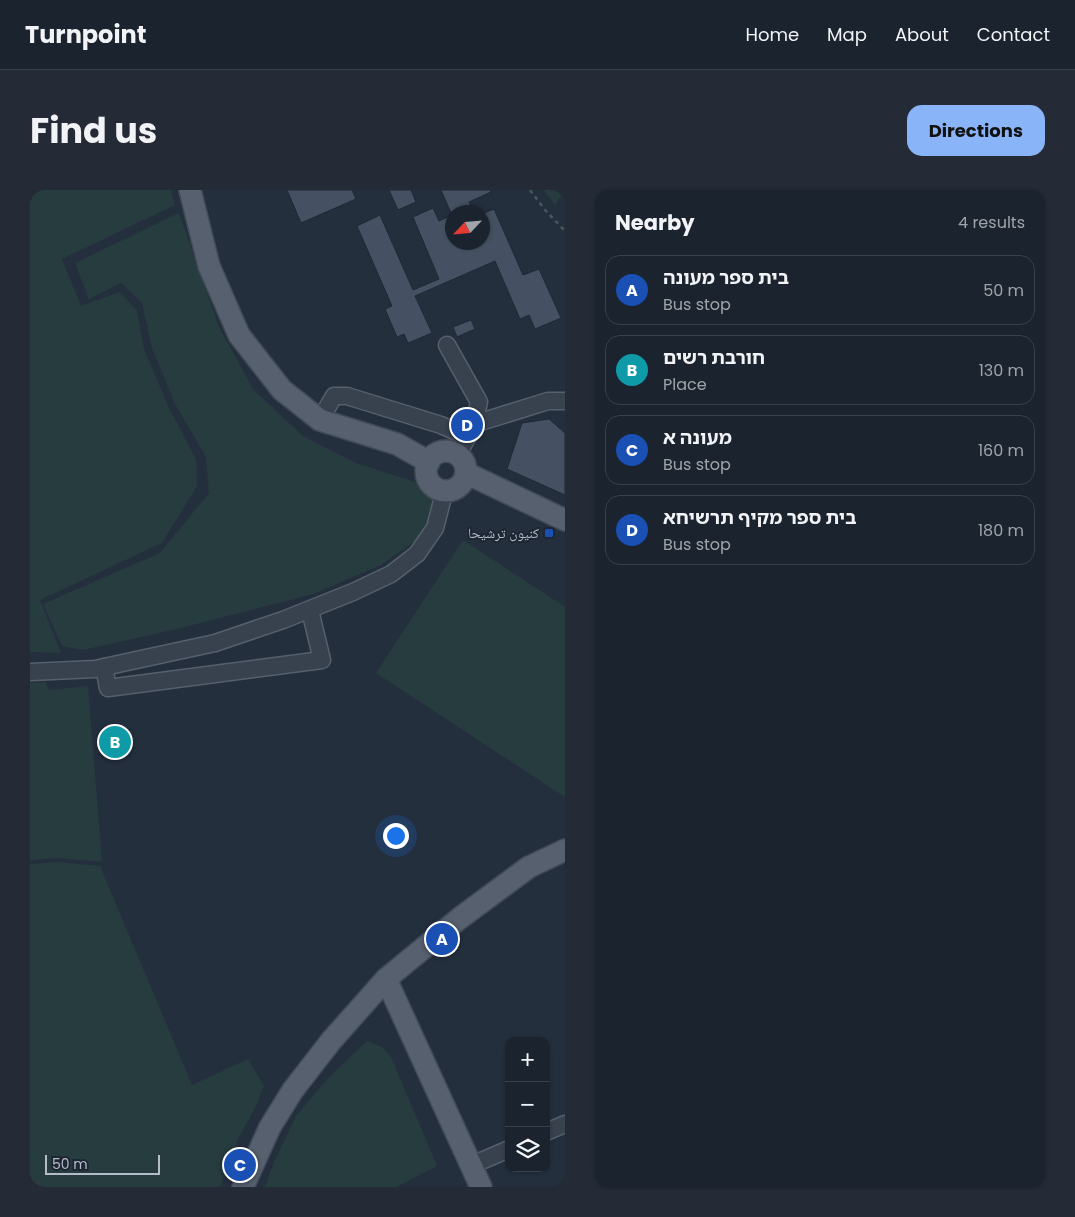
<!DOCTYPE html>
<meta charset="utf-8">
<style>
body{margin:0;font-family:Poppins,"Noto Naskh Arabic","Noto Sans Hebrew",sans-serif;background:#242b36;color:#f1f3f6}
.controls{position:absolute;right:15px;bottom:15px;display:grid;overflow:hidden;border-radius:10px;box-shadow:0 1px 4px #0004}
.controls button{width:45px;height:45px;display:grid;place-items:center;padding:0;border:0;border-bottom:1px solid #39404a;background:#1b232e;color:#f1f3f6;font:25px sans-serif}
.compass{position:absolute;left:415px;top:15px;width:45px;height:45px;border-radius:50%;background:#1b232e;box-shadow:0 1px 4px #0004;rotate:244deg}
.scale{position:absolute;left:15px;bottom:12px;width:115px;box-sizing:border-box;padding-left:5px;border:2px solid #b4bcc9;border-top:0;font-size:14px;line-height:18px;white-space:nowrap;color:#b4bcc9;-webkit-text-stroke:4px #1d2633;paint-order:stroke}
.you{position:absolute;left:365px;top:645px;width:18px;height:18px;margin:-12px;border:4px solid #fff;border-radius:50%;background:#1a73e8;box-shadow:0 0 0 8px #1a73e833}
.badge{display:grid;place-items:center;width:32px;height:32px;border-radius:50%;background:#8ab4f8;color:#fff;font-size:16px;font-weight:700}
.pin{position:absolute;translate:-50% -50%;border:2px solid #fff;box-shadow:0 1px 5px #0006}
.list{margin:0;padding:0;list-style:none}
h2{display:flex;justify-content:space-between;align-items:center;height:65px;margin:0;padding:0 20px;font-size:21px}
h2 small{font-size:16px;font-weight:400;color:#a0a4aa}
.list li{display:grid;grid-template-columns:32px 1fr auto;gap:15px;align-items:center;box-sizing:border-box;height:70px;margin:0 10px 10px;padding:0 10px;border:1px solid #39404a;border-radius:15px}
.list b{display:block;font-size:19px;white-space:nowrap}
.list p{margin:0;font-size:16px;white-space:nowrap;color:#a0a4aa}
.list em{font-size:16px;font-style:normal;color:#a0a4aa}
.icon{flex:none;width:28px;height:28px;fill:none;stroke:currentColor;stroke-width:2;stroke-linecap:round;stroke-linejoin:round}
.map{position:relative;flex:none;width:535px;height:997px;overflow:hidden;border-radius:15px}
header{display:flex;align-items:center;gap:30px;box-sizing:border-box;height:70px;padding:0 25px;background:#1b232e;border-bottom:1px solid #39404a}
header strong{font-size:24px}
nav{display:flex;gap:28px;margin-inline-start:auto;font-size:18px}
.intro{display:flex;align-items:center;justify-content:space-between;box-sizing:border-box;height:120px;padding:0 30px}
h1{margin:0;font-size:35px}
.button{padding:12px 22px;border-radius:15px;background:#8ab4f8;color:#111;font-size:18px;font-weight:700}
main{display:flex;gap:30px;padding:0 30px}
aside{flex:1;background:#1b232e;border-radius:15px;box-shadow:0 1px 4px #0004}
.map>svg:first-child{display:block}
.green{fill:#263c3f}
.building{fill:#455162;stroke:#1f2835}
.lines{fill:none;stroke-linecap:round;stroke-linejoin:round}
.minor-casing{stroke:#565f6c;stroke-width:19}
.major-casing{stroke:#414a57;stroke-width:24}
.path{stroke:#44595c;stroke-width:2.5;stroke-dasharray:4 4;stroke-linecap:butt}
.minor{stroke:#38414e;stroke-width:16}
.major{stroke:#56606e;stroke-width:21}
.transit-dot{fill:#1a4fb4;stroke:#1d2633;stroke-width:2}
.labels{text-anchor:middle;stroke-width:4;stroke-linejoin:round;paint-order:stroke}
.poi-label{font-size:14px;fill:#b4bcc9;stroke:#1d2633;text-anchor:end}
</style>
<header>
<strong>Turnpoint</strong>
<nav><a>Home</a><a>Map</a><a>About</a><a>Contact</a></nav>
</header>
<div class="intro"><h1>Find us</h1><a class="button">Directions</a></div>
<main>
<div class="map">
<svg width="535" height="997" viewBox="0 0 535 997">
<rect width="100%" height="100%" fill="#242f3e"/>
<!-- green -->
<g class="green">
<path d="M0 0H141L145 15 32 69 51 116 90 102 107 121 114 159 139 218 166 269 167 296 132 353 10 410 31 463 0 462Z"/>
<path d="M514 0H535L525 15Z"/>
<path d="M149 23 189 137 223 199 273 246 326 273 401 297 412 306 408 325 385 351 351 375 283 404 147 439 53 460 32 456 13 414 130 363 179 303 176 267 145 214 122 158 112 113 91 93 59 109 45 73Z"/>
<path d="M433 350 535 417V607L346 483Z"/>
<path d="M15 492 19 500 58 496 72 672 29 668 0 670V493Z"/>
<path d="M29 672 70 676 162 895 218 869 234 896 226 916 207 951 190 997H0V674Z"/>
<path d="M337 851 352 857 361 867 407 976 366 997H235L244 972 266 926 299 887Z"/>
</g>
<!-- building -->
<g class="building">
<path d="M257 0H322L326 9 271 33Z"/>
<path d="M359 0H381L386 12 368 20Z"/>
<path d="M411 0H460L461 2 439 12 444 22H422V52H452V24L464 19 493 85 509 79 531 128 505 139 499 125 490 129 465 71 385 106 402 143 378 153 374 144 367 147 355 119 362 116 327 36 350 25 383 100 409 89 383 27 403 18 409 31 422 25Z"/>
<path d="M441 130 445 139 427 147 423 137Z"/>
<path d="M519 229 535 243V305L477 279 492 233Z"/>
</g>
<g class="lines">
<defs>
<g id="minor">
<path d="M417 155 449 212 444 234 428 265"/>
<path d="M290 230 304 206H317L411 235 438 247"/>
<path d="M444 234 518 211H535"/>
<path d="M74 477 78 498 292 470 280 420"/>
<path d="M0 482 65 479 185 453 253 430 323 402 361 384 387 364 405 338 412 311 413 300"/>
<path d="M516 942 535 934"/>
<path d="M442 975 479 959"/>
</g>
<g id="major">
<path d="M160 0 179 76 209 145 252 200 290 230 367 254 399 272"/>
<circle cx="416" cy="281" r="20"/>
<path d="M436 283 535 330"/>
<path d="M356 789 451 997"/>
<path d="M213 997 240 937 263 900 301 851 356 789 430 728 499 677 535 660"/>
</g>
</defs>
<!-- minor casing -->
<use href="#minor" class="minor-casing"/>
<!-- major casing -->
<use href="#major" class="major-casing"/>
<!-- path -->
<path class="path" d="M500 0 515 20 535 41"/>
<!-- minor -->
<use href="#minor" class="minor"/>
<!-- major -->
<use href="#major" class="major"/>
</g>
<!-- markers -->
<rect class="transit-dot" x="514" y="338" width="10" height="10" rx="2.5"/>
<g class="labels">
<!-- poi labels -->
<g class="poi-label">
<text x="509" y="348">كنيون ترشيحا</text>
</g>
</g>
</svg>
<div class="controls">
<button>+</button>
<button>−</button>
<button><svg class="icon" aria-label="layers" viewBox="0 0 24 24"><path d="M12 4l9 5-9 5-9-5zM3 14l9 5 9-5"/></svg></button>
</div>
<svg class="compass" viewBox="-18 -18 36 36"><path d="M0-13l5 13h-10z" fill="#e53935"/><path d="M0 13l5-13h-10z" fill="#a0a4aa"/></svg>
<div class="scale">50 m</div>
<div class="you"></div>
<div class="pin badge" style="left:412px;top:749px;background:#1a4fb4">A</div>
<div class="pin badge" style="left:85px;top:552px;background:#0f9aa8">B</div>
<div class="pin badge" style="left:210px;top:975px;background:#1a4fb4">C</div>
<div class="pin badge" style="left:437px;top:235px;background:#1a4fb4">D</div>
</div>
<aside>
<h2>Nearby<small>4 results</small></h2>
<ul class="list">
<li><span class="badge" style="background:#1a4fb4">A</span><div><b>בית ספר מעונה</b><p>Bus stop</p></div><em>50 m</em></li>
<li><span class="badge" style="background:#0f9aa8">B</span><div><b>חורבת רשים</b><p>Place</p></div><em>130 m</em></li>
<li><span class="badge" style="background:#1a4fb4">C</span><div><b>מעונה א</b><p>Bus stop</p></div><em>160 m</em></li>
<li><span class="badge" style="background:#1a4fb4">D</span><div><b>בית ספר מקיף תרשיחא</b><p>Bus stop</p></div><em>180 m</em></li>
</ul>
</aside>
</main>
